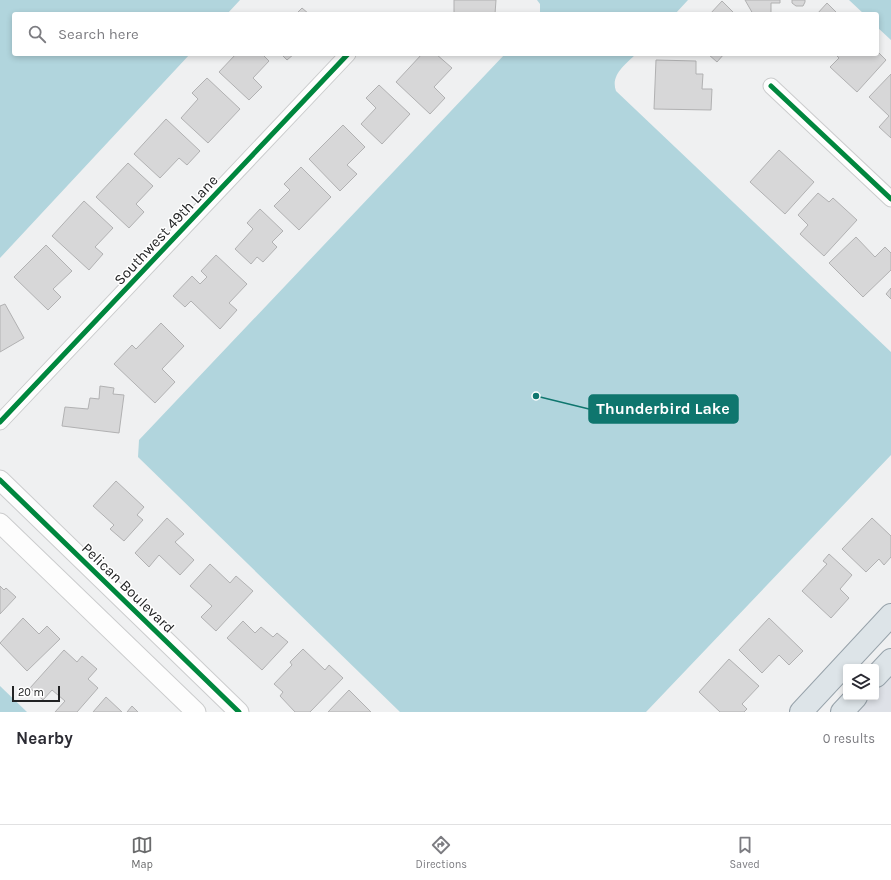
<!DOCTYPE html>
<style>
body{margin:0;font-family:Karla,sans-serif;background:#f7f7f7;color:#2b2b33}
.controls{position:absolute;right:12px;bottom:12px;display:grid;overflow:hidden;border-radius:4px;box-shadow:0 2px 6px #0003}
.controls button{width:36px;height:36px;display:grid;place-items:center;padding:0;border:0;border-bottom:1px solid #e1e1e2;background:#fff;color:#2b2b33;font:20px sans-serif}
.scale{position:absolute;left:12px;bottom:10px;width:48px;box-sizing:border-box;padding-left:4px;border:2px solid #222324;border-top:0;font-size:11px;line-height:14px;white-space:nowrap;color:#222324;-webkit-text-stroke:3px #fff;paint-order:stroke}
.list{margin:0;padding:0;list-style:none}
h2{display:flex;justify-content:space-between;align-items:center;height:52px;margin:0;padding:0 16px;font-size:17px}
h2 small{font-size:13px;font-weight:400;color:#7c7c81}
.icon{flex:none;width:22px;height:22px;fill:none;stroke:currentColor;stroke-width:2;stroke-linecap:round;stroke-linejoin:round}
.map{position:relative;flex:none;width:891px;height:712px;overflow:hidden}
.search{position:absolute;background:#fff;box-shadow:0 2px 6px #0003;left:12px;right:12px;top:12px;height:44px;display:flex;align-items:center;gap:10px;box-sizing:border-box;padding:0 14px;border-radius:4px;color:#7c7c81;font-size:15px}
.sheet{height:112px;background:#fff}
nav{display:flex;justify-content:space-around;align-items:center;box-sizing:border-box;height:56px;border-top:1px solid #e1e1e2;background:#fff;font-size:11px;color:#7c7c81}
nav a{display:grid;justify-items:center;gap:2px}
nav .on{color:#6a6b6c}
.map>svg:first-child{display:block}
.built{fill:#dee1e7}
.water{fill:#b1d5dd}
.building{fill:#d7d7d8;stroke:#b1b1b2}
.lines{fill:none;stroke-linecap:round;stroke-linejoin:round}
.minor-casing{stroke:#cbcccd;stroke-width:17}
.tertiary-casing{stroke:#cbcccd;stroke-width:21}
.primary-casing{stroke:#97a2aa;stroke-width:24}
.minor{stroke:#fdfdfd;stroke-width:15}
.tertiary{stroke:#fdfdfd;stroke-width:19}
.primary{stroke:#dde4e8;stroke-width:22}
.cycleway-casing{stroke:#fff;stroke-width:8}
.cycleway{stroke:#00873e;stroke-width:5}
.labels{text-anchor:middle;stroke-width:3;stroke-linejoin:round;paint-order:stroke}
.street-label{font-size:15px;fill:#222324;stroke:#fff}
.leader{fill:none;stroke:#0f766e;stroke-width:1.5}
.callout-dot{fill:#0f766e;stroke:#fff;stroke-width:1.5}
.callout{fill:#0f766e;stroke:#0f766e;stroke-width:1.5}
.callout-label{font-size:16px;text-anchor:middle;font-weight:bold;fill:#fff}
</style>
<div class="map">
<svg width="891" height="712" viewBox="0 0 891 712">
<rect width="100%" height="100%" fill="#eff0f1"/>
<!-- built -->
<path class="built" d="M891 674V712H855L869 697H876V690Z"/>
<!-- water -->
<g class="water">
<path d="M0 0H240L227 14H14V54H190L0 258Z"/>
<path d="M537 0H688L675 14H540V4Z"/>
<path d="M849 0H891V40L877 27V14H864Z"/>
<path d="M505 54H636C626 64 610 75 616 91L891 352V455L646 712H400L138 457 139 440Z"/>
<path d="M0 686 27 712H0Z"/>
</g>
<!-- building -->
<g class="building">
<path d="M454 0H496L495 14H454Z"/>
<path d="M745 0H780V3H771V14H753Z"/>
<path d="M792 0H805V2L803 6H796L792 3Z"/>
<path d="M722 1 735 14H710Z"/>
<path d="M827 3 838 14H817Z"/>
<path d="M302 8 309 14H296Z"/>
<path d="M877 51 886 60 857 92 830 67 839 58 835 54H877Z"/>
<path d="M236 54H262L269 61 253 78 262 87 249 100 219 72Z"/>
<path d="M281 54H294L287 60Z"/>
<path d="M422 54H436L452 68 434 87 445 98 430 114 396 82Z"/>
<path d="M708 54H724L717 62Z"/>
<path d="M656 60 696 61V74H703L702 89H712L711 110 654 109Z"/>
<path d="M891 74V138L879 127 889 116 869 97Z"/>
<path d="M207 78 240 109 208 143 181 118 198 99 192 93Z"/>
<path d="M379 85 410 114 382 144 361 124 376 108 366 98Z"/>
<path d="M166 119 200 151 187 165 179 158 160 178 134 154Z"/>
<path d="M343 125 365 147 347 165 357 174 340 191 309 159Z"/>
<path d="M779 150 814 182 785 214 750 182Z"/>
<path d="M128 163 153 186 136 204 144 212 129 228 96 197Z"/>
<path d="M301 167 331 197 299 230 274 206 290 190 284 184Z"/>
<path d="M818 193 829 202 833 198 857 220 824 256 800 234 808 225 798 215Z"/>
<path d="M84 201 113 228 95 247 103 254 89 270 52 236Z"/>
<path d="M260 209 283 231 272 242 277 247 263 262 257 257 251 264 235 249 253 229 247 223Z"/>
<path d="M856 237 875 257 885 247 891 253V270L863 297 829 263Z"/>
<path d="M46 245 72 271 53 289 61 297 48 310 14 277Z"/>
<path d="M216 255 247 284 229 303 237 310 220 329 191 301 185 307 173 296 192 276 200 284 207 277 201 271Z"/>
<path d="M891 288V299L886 294Z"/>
<path d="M5 304 24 338 0 352V306Z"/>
<path d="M161 323 184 346 162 369 175 382 155 403 114 364 132 345 136 349Z"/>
<path d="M100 386 114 388 113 394 124 395 119 433 62 426 65 407 88 409 90 398 99 399Z"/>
<path d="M116 481 144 507 137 515 143 520 124 541 110 529 114 525 93 506Z"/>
<path d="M167 518 184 534 175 542 194 560 180 575 159 555 149 567 135 553Z"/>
<path d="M872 518 891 536V557L884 565 879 559 866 572 842 549Z"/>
<path d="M829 554 852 575 840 589 849 598 831 618 802 591 827 564 823 561Z"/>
<path d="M210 564 230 583 236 576 253 591 216 631 201 617 212 606 190 586Z"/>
<path d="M0 586 4 590 6 588 16 597 0 614Z"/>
<path d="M23 618 39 634 47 626 60 639 27 671 0 643Z"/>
<path d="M769 618 803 651 789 665 779 655 762 673 739 650Z"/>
<path d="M243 621 255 633 261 627 273 637 277 633 288 642 262 670 227 638Z"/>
<path d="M303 649 325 670 329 665 343 678 310 712H295L280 696 283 692 274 684 292 665 290 662Z"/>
<path d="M64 650 77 662 82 656 97 669 88 679 98 688 77 712H55L65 701 52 690 43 700 30 688Z"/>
<path d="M729 659 759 686 742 704 747 709 744 712H720L699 692Z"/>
<path d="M349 690 371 712H328Z"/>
<path d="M106 697 122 712H93Z"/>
<path d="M132 706 138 712H127Z"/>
</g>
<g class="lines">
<defs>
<g id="minor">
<path d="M771 86 891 199"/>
<path d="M0 422 348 54"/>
</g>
<g id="tertiary">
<path d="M0 480 239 712"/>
<path d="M0 523 196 712"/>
</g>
<g id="primary">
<path d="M876 676 891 660"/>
<path d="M801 712 891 615"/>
<path d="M842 712 856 697"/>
</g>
</defs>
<!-- minor casing -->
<use href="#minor" class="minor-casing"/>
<!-- tertiary casing -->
<use href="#tertiary" class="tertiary-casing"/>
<!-- primary casing -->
<use href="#primary" class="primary-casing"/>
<!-- minor -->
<use href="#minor" class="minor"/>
<!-- tertiary -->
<use href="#tertiary" class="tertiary"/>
<!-- primary -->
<use href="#primary" class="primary"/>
<defs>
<g id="cycleway">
<path d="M771 86 891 199"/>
<path d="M0 422 348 54"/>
<path d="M0 480 239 712"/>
</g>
</defs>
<!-- cycleway casing -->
<use href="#cycleway" class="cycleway-casing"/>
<!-- cycleway -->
<use href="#cycleway" class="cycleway"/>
</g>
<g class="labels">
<!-- street labels -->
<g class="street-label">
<text transform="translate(166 230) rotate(-47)" y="5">Southwest 49th Lane</text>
<text transform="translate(128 588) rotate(44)" y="5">Pelican Boulevard</text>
</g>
</g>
<!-- callouts -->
<path class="leader" d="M536 396L589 409"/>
<circle class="callout-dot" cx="536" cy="396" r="4"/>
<rect class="callout" x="589" y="395" width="149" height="28" rx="4"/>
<g class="callout-label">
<text x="663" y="414">Thunderbird Lake</text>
</g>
</svg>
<div class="controls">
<button><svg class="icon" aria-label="layers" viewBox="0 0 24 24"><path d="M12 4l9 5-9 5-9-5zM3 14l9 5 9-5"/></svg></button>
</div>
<div class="scale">20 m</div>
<div class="search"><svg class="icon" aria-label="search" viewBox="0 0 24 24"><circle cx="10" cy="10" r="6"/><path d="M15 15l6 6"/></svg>Search here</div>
</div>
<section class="sheet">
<h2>Nearby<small>0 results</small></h2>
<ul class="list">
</ul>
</section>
<nav>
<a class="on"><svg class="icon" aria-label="map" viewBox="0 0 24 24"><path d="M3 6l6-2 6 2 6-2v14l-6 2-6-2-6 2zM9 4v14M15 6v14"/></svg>Map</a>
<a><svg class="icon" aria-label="directions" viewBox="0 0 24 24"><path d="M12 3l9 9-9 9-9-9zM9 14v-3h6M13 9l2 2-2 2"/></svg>Directions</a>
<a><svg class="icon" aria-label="saved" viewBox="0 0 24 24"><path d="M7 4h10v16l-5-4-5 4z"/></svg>Saved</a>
</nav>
